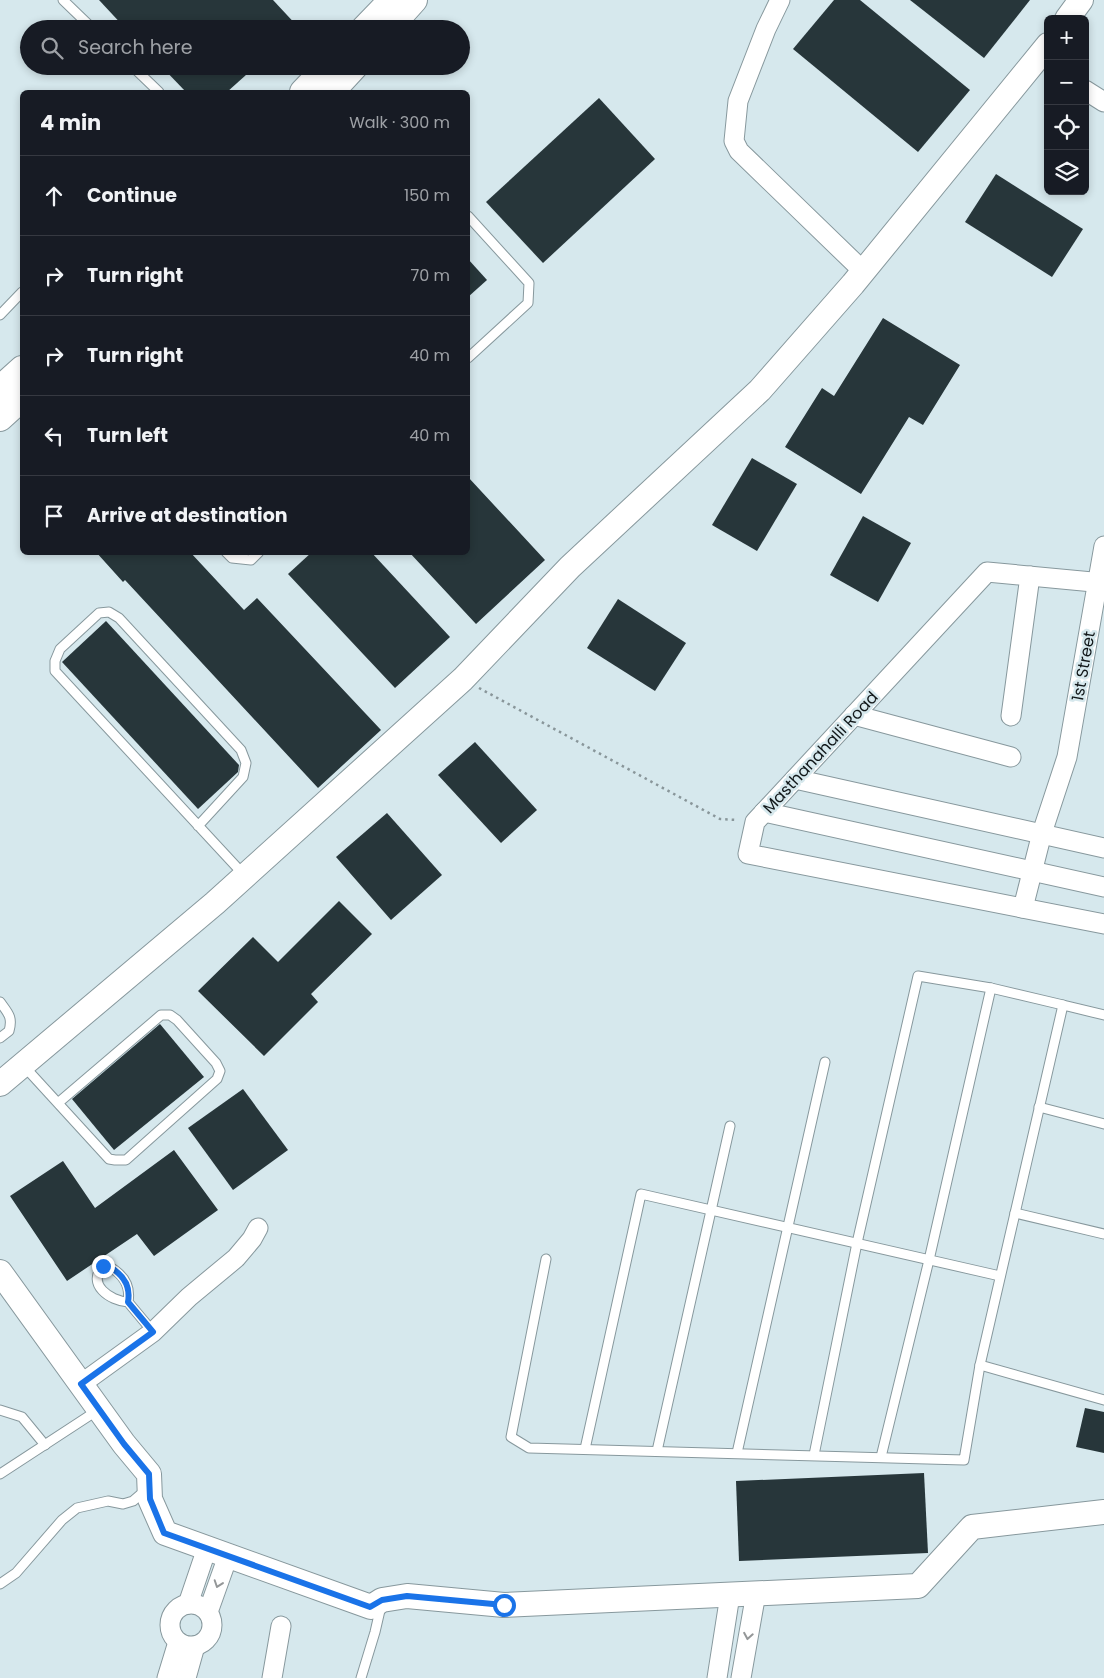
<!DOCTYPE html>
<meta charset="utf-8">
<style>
body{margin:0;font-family:Poppins,sans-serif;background:#20242c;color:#f1f3f6}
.controls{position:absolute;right:15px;top:15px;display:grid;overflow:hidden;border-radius:8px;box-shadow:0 2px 8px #0003}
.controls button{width:45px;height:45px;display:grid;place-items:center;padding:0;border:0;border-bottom:1px solid #363941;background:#171b24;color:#f1f3f6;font:25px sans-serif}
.stop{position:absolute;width:15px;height:15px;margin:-11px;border:4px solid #1a73e8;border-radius:50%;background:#fff}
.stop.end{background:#1a73e8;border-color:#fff;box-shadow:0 1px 5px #0008}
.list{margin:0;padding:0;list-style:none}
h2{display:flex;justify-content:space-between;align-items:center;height:65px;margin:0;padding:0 20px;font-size:21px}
h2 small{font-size:16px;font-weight:400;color:#9ea1a6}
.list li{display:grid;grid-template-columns:32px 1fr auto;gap:15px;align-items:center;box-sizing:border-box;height:80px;padding:0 20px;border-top:1px solid #363941}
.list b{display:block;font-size:19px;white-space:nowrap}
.list em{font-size:16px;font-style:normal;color:#9ea1a6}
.icon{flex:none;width:28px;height:28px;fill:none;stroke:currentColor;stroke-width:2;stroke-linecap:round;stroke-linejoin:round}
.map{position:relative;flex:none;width:1104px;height:1678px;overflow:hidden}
.search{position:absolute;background:#171b24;box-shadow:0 2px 8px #0003;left:20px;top:20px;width:450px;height:55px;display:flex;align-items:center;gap:12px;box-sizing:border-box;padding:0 18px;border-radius:28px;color:#9ea1a6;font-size:19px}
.panel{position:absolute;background:#171b24;box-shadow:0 2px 8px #0003;left:20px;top:90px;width:450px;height:465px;border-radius:8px}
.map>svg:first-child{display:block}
.building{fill:#27363a}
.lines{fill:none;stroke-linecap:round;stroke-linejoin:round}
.service-casing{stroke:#87989d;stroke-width:11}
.minor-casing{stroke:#87989d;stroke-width:21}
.tertiary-casing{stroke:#87989d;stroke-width:26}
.secondary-casing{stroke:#87989d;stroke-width:28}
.path{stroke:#89969a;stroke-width:2.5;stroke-dasharray:2.5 4;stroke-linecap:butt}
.service{stroke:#fff;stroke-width:9}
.minor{stroke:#fff;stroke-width:19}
.tertiary{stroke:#fff;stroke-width:24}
.secondary{stroke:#fff;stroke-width:26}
.oneway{stroke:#949798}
.route{stroke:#1a73e8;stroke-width:6}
.labels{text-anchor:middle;stroke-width:5;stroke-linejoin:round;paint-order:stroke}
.street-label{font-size:16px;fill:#111719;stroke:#d6e8ed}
</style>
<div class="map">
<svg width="1104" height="1678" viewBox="0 0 1104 1678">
<rect width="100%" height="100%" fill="#d6e8ed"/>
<!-- building -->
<g class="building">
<path d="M99 0H273L300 29H126Z"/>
<path d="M834 0H860L970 90 918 152 793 49Z"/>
<path d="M910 0H1030L984 58Z"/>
<path d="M161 66H256L227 92H186Z"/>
<path d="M599 98 655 159 543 263 486 202Z"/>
<path d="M996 174 1083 229 1052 277 965 222Z"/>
<path d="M468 259 487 280 468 297Z"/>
<path d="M883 318 960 365 923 425 909 417 861 494 785 447 822 388 834 396Z"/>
<path d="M752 458 797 484 757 551 712 525Z"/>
<path d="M468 477 545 560 476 624 409 552H468Z"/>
<path d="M863 516 911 543 878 602 830 575Z"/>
<path d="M96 552H190L244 610 257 598 381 730 318 788 125 580 123 582Z"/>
<path d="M312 552H371L450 637 395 688 288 574Z"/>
<path d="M618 599 686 643 655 691 587 648Z"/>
<path d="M106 621 239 765 238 772 198 809 62 662Z"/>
<path d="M475 742 537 810 501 843 438 775Z"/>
<path d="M387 813 442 875 391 920 336 857Z"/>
<path d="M339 901 372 934 311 994 318 1002 264 1056 198 991 253 937 278 962Z"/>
<path d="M160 1024 204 1077 114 1150 72 1099Z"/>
<path d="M243 1089 288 1150 233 1190 188 1128Z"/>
<path d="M174 1150 218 1210 154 1256 137 1234 67 1281 10 1196 63 1161 95 1208Z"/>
<path d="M1085 1408 1104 1412V1453L1076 1447Z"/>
<path d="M924 1473 928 1553 739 1561 736 1481Z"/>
</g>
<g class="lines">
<defs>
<g id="service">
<path d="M63 0 93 29"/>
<path d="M132 66 159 92"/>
<path d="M468 216 529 283 528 303 468 358"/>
<path d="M0 315 22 292"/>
<path d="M226 552 232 558 251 560 259 552"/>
<path d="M198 826 243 777 246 763 241 750 119 618 109 612 99 613 60 649 55 661V671L244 875"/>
<path d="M0 1002C8 1013 13 1017 9 1031L0 1038"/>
<path d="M1104 1015 1063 1005 980 1365 1104 1400"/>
<path d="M23 1065 109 1159 115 1160H126L217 1079 220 1071 216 1063 177 1020 170 1015H161L58 1103"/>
<path d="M1039 1107 1104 1124"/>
<path d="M1015 1213 1104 1234"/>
<path d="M546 1259 511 1437 529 1448 964 1460 980 1365"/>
<path d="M128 1302C131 1285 123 1274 108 1266H103C86 1284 110 1301 128 1302L153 1332"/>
<path d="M0 1410 22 1417 45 1445"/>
<path d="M585 1449 641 1194 1000 1276"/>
<path d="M657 1451 730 1126"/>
<path d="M737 1453 825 1062"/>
<path d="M814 1455 857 1243 918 976 991 988 1063 1005"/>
<path d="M881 1457 929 1260 991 988"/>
<path d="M0 1474 98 1410"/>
<path d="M0 1584 16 1573 62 1520 77 1508 108 1501 123 1504 133 1501 147 1489"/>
<path d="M361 1678 375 1632 381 1606"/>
</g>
<g id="minor">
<path d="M780 0 766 29 738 101 734 141 739 151 863 271"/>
<path d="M1085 90 1104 102"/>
<path d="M1104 583 987 572 755 822 748 854 1104 924"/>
<path d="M854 715 1011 757"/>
<path d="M1011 716 1030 576"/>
<path d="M795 779 1104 848"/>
<path d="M764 812 1104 887"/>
<path d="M1023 908 1042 833 1067 757 1104 546"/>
<path d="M81 1384 153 1332 189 1297 236 1258 252 1239 258 1228"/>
<circle cx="191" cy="1625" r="21"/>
<path d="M188 1604 207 1548"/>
<path d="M208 1612 228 1556"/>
<path d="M167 1678 178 1642"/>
<path d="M186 1678 195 1646"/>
<path d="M272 1678 281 1626"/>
<path d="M717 1678 730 1595"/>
<path d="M741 1678 756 1593"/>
</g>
<g id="tertiary">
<path d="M1067 19 1081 0"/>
<path d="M0 1084 215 903 463 679 570 567 760 390 853 284 1048 45"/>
<path d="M0 1272 124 1444 149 1474 150 1499 165 1533 371 1607 382 1600 407 1596 504 1605 918 1586 972 1527 1104 1512"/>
</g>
<g id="secondary">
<path d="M364 29 392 0"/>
<path d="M388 29 414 0"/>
<path d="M303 92 328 66"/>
<path d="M331 92 355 66"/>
<path d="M0 389 22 369"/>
<path d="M0 418 22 398"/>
</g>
</defs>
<!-- service casing -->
<use href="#service" class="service-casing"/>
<!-- minor casing -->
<use href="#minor" class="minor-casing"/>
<!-- tertiary casing -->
<use href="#tertiary" class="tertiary-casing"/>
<!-- secondary casing -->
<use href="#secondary" class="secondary-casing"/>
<!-- path -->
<path class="path" d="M479 688 720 819 738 820"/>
<!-- service -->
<use href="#service" class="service"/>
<!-- minor -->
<use href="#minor" class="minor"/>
<!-- tertiary -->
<use href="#tertiary" class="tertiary"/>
<!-- secondary -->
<use href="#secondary" class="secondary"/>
</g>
<!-- one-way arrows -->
<defs><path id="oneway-chevron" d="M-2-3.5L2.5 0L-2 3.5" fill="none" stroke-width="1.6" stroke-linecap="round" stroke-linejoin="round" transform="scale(1.25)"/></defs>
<g class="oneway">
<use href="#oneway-chevron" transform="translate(218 1584) rotate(109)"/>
<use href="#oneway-chevron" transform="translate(748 1636) rotate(100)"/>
</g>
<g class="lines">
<!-- route -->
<path class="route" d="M103 1266H108C123 1274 131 1285 128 1302L153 1332 81 1384 124 1444 149 1474 150 1499 164 1533 370 1607 382 1600 407 1596 504 1605"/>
</g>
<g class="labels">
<!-- street labels -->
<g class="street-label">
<text transform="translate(1083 666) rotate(-80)" y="6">1st Street</text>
<text transform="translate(820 752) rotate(-47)" y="6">Masthanahalli Road</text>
</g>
</g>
</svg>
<div class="controls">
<button>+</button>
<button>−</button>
<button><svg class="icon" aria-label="locate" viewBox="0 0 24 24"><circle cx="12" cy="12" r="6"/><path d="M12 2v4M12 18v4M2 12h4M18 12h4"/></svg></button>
<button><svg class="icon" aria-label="layers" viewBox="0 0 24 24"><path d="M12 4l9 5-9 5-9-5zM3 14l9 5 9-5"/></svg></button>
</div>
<div class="stop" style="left:504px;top:1605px"></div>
<div class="stop end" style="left:103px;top:1266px"></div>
<div class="search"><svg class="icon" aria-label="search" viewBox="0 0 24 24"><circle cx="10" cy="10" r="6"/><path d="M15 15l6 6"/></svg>Search here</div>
<section class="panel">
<h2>4 min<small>Walk · 300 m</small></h2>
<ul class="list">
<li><svg class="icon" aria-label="ahead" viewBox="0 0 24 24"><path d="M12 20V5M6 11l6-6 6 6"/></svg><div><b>Continue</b></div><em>150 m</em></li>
<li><svg class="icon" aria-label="right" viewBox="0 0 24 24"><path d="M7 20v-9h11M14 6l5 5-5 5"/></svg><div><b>Turn right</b></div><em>70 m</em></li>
<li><svg class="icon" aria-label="right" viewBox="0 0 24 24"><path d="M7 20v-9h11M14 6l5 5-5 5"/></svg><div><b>Turn right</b></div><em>40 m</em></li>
<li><svg class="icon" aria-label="left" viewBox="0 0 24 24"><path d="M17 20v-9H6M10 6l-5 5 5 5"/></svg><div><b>Turn left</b></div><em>40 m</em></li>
<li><svg class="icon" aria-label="arrive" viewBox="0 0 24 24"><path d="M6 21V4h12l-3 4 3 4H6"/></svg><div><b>Arrive at destination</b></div></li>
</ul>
</section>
</div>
